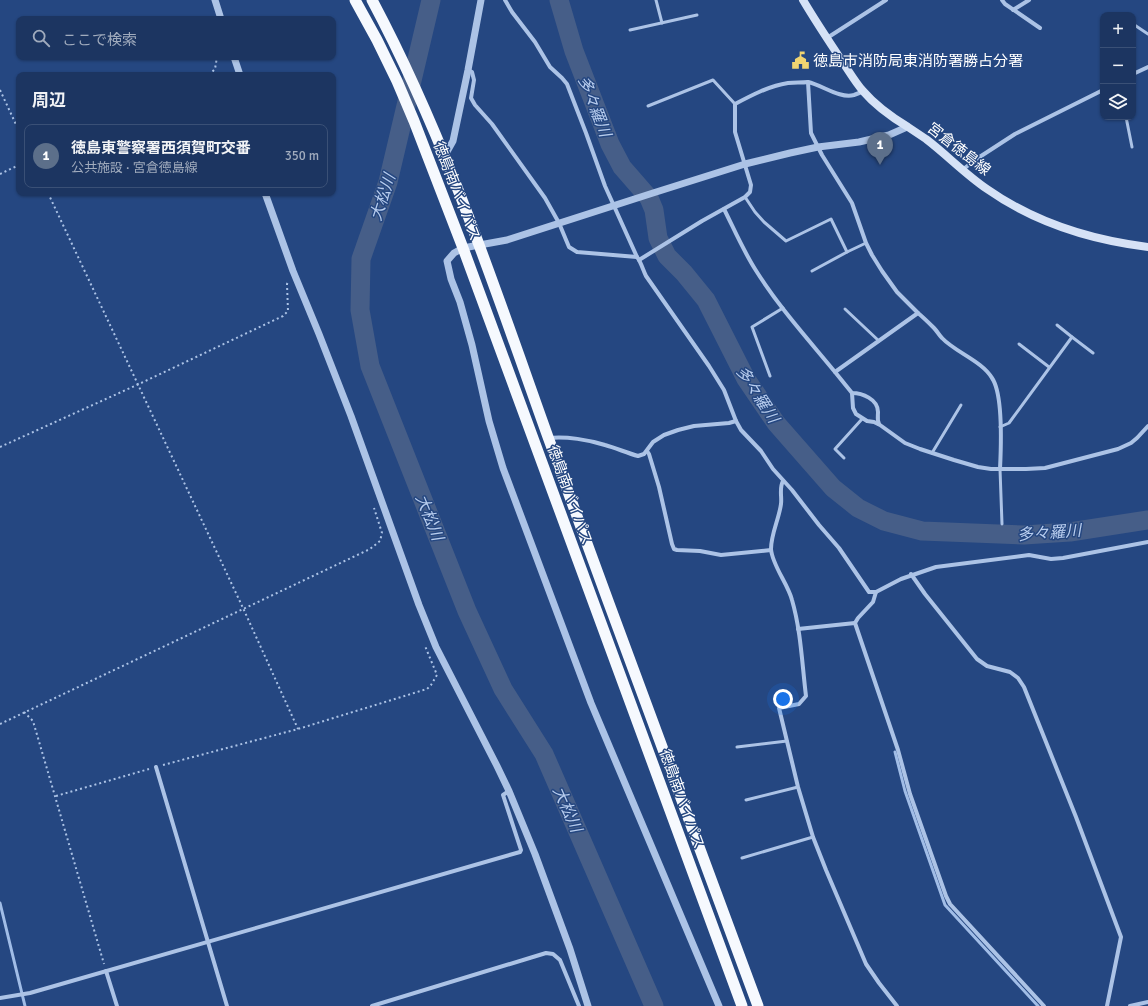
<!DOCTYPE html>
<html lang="ja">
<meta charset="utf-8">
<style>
body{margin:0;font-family:Signika,"Noto Sans JP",sans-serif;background:#29406a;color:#f1f3f6}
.controls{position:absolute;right:12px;top:12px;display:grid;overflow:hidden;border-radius:8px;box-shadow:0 1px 3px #0004}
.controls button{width:36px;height:36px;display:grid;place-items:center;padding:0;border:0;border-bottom:1px solid #3a5076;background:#1c3561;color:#f1f3f6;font:20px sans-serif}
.you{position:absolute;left:783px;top:699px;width:14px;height:14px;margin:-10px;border:3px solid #fff;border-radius:50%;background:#1a73e8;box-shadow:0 0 0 6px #1a73e833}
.badge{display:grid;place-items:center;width:26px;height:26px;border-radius:50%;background:#f0d471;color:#fff;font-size:13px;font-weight:700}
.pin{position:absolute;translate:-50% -33px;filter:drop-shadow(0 1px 2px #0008)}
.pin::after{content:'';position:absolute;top:21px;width:14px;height:12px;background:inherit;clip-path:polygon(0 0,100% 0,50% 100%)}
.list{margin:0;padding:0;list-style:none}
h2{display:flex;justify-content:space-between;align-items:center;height:52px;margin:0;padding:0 16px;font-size:17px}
h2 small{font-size:13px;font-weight:400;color:#a0abbd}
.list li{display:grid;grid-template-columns:26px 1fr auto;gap:12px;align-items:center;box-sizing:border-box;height:64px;margin:0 8px 8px;padding:0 8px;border:1px solid #3a5076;border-radius:8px}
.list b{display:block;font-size:15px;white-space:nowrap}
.list p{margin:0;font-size:13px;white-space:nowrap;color:#a0abbd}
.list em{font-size:13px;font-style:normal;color:#a0abbd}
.icon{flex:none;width:22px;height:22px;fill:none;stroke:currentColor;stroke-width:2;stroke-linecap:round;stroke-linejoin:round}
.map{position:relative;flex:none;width:1148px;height:1006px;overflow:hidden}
.search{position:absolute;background:#1c3561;box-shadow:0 1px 3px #0004;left:16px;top:16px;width:320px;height:44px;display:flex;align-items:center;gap:10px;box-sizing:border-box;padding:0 14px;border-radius:8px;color:#a0abbd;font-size:15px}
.panel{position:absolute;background:#1c3561;box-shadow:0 1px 3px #0004;left:16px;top:72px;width:320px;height:124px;border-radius:8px}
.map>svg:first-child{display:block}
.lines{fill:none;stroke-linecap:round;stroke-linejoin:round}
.stream{stroke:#a1bde7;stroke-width:3}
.river{stroke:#465e88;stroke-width:19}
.path{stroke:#acc3e6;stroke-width:2;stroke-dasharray:2 3;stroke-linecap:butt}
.service{stroke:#acc3e6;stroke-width:3}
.minor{stroke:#acc3e6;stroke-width:4}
.tertiary{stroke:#acc3e6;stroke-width:7}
.secondary{stroke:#d6e2f6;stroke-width:8}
.trunk{stroke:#f6f9fe;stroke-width:11}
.labels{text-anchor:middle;stroke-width:3;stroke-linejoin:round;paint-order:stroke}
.poi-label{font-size:15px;fill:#fff;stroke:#254781;text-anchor:start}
.street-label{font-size:15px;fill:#fff;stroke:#254781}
.water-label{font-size:16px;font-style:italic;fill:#b8cdee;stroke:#254781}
</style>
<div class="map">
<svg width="1148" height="1006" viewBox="0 0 1148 1006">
<rect width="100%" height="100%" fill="#254781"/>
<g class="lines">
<!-- stream -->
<g class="stream">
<path d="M895 752 905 791 945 905 1038 1006"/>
<path d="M0 903 25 1006"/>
</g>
<!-- river -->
<g class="river">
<path d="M431 0 388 182 361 259 360 310 370 366 467 611 503 689 544 754 654 1006"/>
<path d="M559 0 574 51 610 144 622 167 649 198 654 210 658 238 667 256 684 273 706 300 746 379 776 423 833 488 858 508 884 521 922 531 1024 535 1070 532 1148 520"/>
</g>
<!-- path -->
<g class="path">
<path d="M209 75 215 69 217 57"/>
<path d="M0 90 19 131"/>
<path d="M0 174 19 165"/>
<path d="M48 193 243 608 298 729"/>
<path d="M0 447 139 384 283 316 288 311 287 284 288 282"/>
<path d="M24 712 33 721 104 964"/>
<path d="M0 724 370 549 380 541 382 533 374 508"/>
<path d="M163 765 298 729 427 689 431 685 437 675 425 646"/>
<path d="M56 796 149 769"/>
</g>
<!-- service -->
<g class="service">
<path d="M656 0 662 23"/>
<path d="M1133 24 1148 34"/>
<path d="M630 30 697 15"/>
<path d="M648 106 713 80 735 104"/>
<path d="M1126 117 1132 147"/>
<path d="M745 197 755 212 764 222 786 241 831 219 847 252 866 243"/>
<path d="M812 271 847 252"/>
<path d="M845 309 879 341"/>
<path d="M1057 325 1072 337"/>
<path d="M1019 344 1049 367"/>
<path d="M770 376 752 327 783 308"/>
<path d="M1000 427 1009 423 1072 337 1093 353"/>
<path d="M932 453 961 405"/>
<path d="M844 458 835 449 862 419"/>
<path d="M1000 469 1002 524"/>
<path d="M737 747 787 741"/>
<path d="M746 800 798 787"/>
<path d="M742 858 813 837"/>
</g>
<!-- minor -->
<g class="minor">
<path d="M505 0 512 12 535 42 550 67 562 78 567 84 586 133 605 186 637 257C641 262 643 270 646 276L709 366 724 390 736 421 741 430 761 451 773 469 792 490 819 525 839 548 869 592H876L901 579 936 567 1029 555 1051 559 1063 558 1148 542"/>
<path d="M1002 0 1005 4 1040 28"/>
<path d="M1013 10 1029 0"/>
<path d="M827 38 886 0"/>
<path d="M468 70 472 72 474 80 471 98 475 105 492 124 545 198 559 223 569 247 577 252 637 257"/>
<path d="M1133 74 1148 67"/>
<path d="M962 170 978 158 1015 134 1103 90"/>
<path d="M724 209C734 229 743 250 755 269 778 306 807 338 835 372L918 313 897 292 882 271 872 255 866 243 852 203 822 155 811 133 808 82C822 85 840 99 854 95 857 94 860 93 863 91"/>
<path d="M639 260 702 221 745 197 750 192 751 185 735 132V104C752 95 769 86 788 83 795 82 801 83 808 82"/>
<path d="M918 313C924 318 929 323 934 328 937 331 939 335 942 338 955 352 982 361 992 378 1003 394 1001 449 1000 469"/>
<path d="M835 372 852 393C862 393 878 399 878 412 878 416 877 420 879 424"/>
<path d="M852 393 853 408 856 414 867 421 874 422 880 425 905 443 920 449 954 460 978 467 991 469H1026L1045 468 1118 449 1131 443 1137 438 1148 426"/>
<path d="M549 438C566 436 589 440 605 445 616 448 627 453 638 456L644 454 653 442 664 435 678 430 694 426 729 423 736 421"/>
<path d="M647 451 649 454 659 487 672 544 674 549 677 550 700 551 721 555 771 550"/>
<path d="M783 481C779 488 782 496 781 504 779 519 771 534 771 549 772 565 788 584 792 600 801 631 802 664 806 696L799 704 779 708 798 787 813 837 826 870 866 964 879 983 897 1006"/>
<path d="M911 574 925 594 977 659 987 666 1010 672 1018 678 1024 687 1076 817 1121 937 1107 1006"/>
<path d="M876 592 873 602 858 618 855 623 898 750 910 794 946 896 950 904 1044 1006"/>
<path d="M798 629 855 623"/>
<path d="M156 767 227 1006"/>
<path d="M106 971 117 1006"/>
<path d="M0 998 30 993 520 852 521 850 503 795 509 791"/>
<path d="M372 1006 546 953 553 954 560 960 579 1006"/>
<path d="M1130 1006 1148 1002"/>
</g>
<!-- tertiary -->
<g class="tertiary">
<path d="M215 0 221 19"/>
<path d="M234 57 240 75"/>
<path d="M444 157 453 141 468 70 481 0"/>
<path d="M265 193 293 271 319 334 351 416 419 605 436 647 497 766 509 791 535 854 570 949 588 1006"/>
<path d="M719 1006 591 703 503 468 489 421 472 345 460 302 451 279 447 261 454 253 463 248 507 240 653 193 745 164 790 153 818 147 859 142 889 135 907 127"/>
</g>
<!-- secondary -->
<path class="secondary" d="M803 0C816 22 830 43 844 64 850 73 856 83 863 91 875 105 893 118 908 127 914 131 920 135 926 139 947 155 965 174 987 189 1034 222 1091 240 1148 247"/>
<!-- trunk -->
<g class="trunk">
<path d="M355 0 377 40 397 81 414 121 463 248 742 1006"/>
<path d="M372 0C446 139 495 289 548 437 617 627 688 816 758 1006"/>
</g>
</g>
<!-- icons -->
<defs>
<symbol id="civic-bare" viewBox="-9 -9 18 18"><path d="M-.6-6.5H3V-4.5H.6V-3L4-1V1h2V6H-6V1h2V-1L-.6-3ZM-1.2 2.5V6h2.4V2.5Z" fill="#f0d471" stroke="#254781" stroke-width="2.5" paint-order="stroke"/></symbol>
</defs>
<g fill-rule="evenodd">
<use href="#civic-bare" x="788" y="48" width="25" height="25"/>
</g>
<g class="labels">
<!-- poi labels -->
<g class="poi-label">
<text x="813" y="66">徳島市消防局東消防署勝占分署</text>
</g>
<!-- street labels -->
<g class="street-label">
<text transform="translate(959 149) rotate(38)" y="5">宮倉徳島線</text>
<text transform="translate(457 191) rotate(69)" y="5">徳島南バイパス</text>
<text transform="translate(570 495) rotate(70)" y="5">徳島南バイパス</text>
<text transform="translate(682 799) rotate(70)" y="5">徳島南バイパス</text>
</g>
<!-- water labels -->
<g class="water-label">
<text transform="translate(595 106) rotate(69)" y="6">多々羅川</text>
<text transform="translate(382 197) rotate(-72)" y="6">大松川</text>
<text transform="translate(758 394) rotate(57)" y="6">多々羅川</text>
<text transform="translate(430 517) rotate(68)" y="6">大松川</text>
<text transform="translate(1049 532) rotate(-4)" y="6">多々羅川</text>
<text transform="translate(568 809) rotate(66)" y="6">大松川</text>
</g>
</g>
</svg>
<div class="controls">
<button>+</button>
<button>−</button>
<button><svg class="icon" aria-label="layers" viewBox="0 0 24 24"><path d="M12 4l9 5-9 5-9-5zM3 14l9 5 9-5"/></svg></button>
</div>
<div class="you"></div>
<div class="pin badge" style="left:880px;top:165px;background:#5c6f8a">1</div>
<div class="search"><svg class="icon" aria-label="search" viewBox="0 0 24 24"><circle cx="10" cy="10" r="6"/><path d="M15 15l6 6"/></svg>ここで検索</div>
<section class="panel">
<h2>周辺<small></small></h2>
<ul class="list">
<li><span class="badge" style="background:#5c6f8a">1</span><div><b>徳島東警察署西須賀町交番</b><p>公共施設 · 宮倉徳島線</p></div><em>350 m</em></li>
</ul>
</section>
</div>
